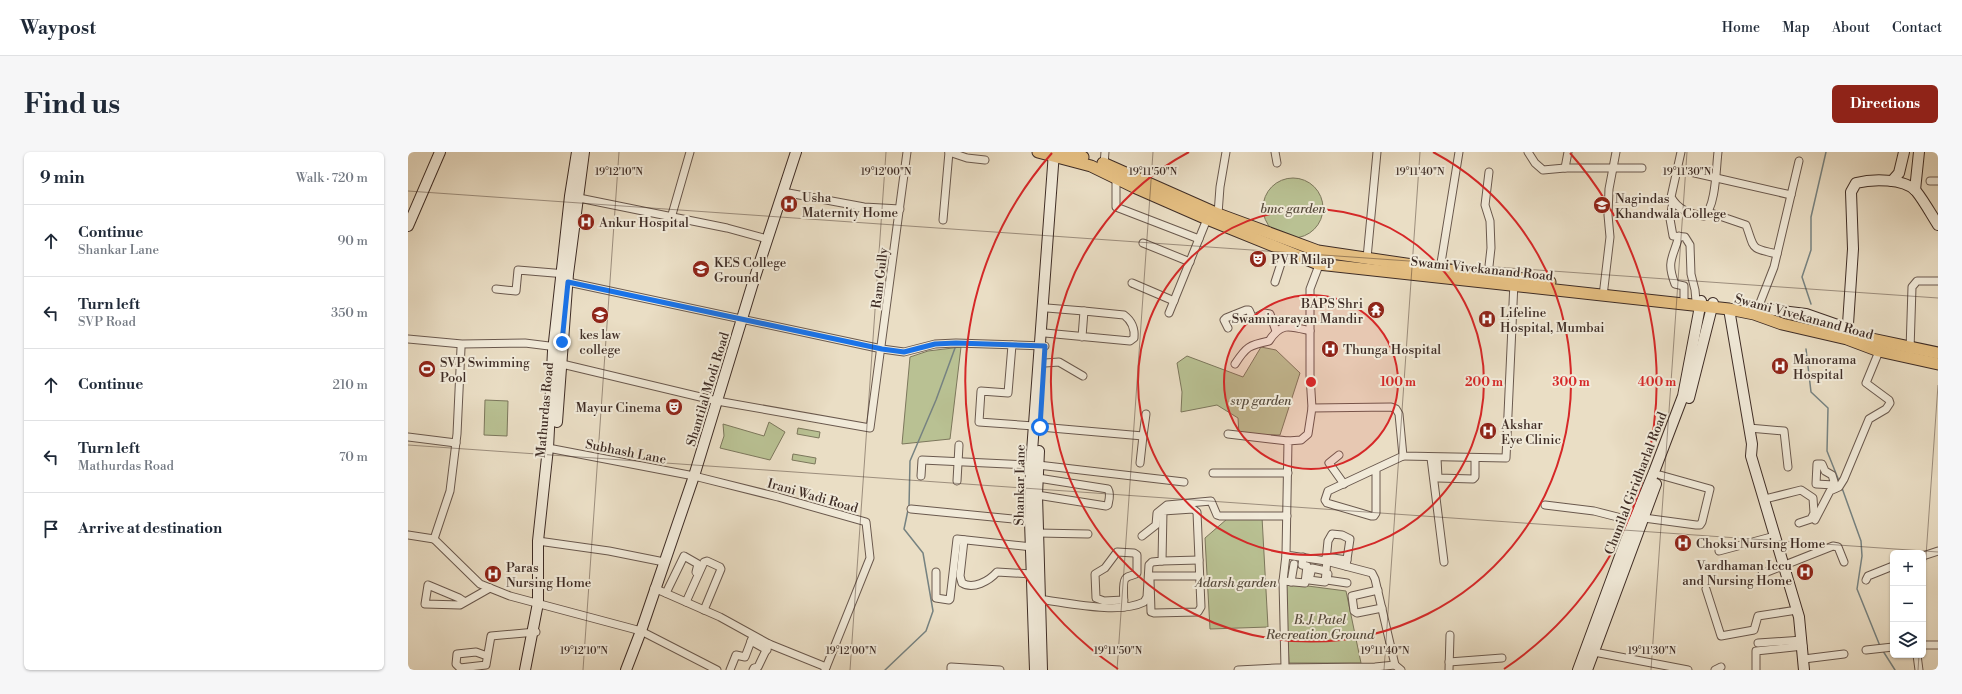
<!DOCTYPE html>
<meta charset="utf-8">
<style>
body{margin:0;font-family:"Libre Bodoni",serif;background:#f6f6f7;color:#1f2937}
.controls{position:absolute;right:12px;bottom:12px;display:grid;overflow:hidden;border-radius:6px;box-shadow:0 1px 3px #0004}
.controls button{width:36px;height:36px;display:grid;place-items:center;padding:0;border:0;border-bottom:1px solid #e0e1e3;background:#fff;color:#1f2937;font:20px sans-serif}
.stop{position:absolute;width:12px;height:12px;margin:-9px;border:3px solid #1a73e8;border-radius:50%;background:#fff}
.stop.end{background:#1a73e8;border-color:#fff;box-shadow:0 1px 4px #0008}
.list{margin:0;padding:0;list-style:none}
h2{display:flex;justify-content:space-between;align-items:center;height:52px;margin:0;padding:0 16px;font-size:17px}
h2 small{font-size:13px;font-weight:400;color:#747a83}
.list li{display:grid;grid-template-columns:26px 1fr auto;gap:12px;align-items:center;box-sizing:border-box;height:72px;padding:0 16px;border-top:1px solid #e0e1e3}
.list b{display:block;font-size:15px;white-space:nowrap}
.list p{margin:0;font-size:13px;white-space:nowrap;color:#747a83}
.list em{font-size:13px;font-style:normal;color:#747a83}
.icon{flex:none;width:22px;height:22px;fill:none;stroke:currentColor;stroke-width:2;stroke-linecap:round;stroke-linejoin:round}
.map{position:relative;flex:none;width:1530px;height:518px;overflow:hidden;border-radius:6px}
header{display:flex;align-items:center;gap:24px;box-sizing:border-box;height:56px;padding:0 20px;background:#fff;border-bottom:1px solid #e0e1e3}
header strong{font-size:19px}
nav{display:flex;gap:22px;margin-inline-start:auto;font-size:14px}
.intro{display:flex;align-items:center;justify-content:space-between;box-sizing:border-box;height:96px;padding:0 24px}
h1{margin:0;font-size:28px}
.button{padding:10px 18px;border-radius:6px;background:#8f2418;color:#fff;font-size:14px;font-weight:700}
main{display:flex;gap:24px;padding:0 24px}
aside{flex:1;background:#fff;border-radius:6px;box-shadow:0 1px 3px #0004}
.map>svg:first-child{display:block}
.green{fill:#b9c193;stroke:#7c775c}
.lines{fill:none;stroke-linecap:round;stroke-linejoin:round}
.stream{stroke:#768281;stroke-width:1.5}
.street-casing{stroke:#6a594e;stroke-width:9}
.secondary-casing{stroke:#3f2d26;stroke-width:12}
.primary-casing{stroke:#3f2d26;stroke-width:13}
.street{stroke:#f1ead9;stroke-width:7}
.secondary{stroke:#f1ead9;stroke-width:10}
.primary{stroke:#e5bf82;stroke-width:11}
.route{stroke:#1a73e8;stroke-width:5}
.ticks{fill:none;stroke:#3f2d26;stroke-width:1;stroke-opacity:0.45}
.ring{fill:none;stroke:#d62828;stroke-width:2}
.labels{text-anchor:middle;stroke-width:4;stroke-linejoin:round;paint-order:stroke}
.poi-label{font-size:13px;fill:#3f2d26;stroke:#f1ead9;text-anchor:start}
.park-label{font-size:13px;font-style:italic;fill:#574b3c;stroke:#f1ead9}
.street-label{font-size:13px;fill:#3f2d26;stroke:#f1ead9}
.ticks-label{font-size:10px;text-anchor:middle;fill:#3f2d26;stroke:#f1ead9;stroke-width:4;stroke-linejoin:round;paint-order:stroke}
.centre{fill:#d62828;stroke:#f1ead9;stroke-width:2}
.ring-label{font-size:12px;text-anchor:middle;font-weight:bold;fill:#d62828;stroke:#f1ead9;stroke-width:4;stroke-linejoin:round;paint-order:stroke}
</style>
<header>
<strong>Waypost</strong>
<nav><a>Home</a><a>Map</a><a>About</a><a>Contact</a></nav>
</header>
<div class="intro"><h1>Find us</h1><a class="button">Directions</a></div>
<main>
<aside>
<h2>9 min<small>Walk · 720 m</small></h2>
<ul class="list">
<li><svg class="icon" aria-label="ahead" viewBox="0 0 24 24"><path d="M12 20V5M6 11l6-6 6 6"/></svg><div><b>Continue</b><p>Shankar Lane</p></div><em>90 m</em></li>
<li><svg class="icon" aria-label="left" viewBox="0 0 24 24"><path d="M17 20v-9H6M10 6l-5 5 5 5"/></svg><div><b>Turn left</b><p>SVP Road</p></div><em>350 m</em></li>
<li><svg class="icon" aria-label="ahead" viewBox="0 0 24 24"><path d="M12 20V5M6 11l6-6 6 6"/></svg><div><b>Continue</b></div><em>210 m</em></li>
<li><svg class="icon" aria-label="left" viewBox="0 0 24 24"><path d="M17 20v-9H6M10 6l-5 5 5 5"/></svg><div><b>Turn left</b><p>Mathurdas Road</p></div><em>70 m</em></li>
<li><svg class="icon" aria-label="arrive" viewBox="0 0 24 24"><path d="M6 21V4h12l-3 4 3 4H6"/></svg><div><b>Arrive at destination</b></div></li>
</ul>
</aside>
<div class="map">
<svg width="1530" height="518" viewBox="0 0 1530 518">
<rect width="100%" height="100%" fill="#eadec5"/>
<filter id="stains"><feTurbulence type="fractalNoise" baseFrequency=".005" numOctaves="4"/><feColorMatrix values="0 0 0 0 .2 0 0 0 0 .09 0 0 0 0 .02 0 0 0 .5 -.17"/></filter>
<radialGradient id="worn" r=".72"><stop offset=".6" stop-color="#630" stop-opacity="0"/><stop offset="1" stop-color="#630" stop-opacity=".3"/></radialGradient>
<!-- green -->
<g class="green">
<circle cx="885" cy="56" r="30"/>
<path d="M553 195 542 287 494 292 502 205 520 199Z"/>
<path d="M853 195 868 198 892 221 872 283H831L830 266 809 253 773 260 774 240 769 211 779 204 835 225Z"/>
<path d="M77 248 100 249 99 284 76 283Z"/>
<path d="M361 270 377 280 362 308 312 296 316 284 315 272 356 284Z"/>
<path d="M390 276 412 280 411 286 389 282Z"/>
<path d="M385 302 408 306 407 312 384 308Z"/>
<path d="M854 365 860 475 802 477 797 386 819 367Z"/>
<path d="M877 431 938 439 953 511H881Z"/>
</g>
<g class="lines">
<!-- stream -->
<g class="stream">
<path d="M1403 152 1394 125 1403 98V65L1418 0"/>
<path d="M1398 197 1403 240 1420 256 1419 299 1431 329"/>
<path d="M1434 336 1453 389 1454 404 1449 437 1472 494"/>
<path d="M501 355 502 309 528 248 547 196"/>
<path d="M1475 499 1487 518"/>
<path d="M477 518 518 479 525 459 515 401 496 377 500 358"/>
</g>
<defs>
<g id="street">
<path d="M541 0 559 6 577 8"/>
<path d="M867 0 869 11"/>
<path d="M1120 0 1127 11 1135 18 1157 16"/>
<path d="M1160 0 1157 16H1234"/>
<path d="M1273 0 1263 45C1270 58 1282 62 1296 64 1308 55 1308 16 1310 0"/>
<path d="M696 12 697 0"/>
<path d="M1269 17 1383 43"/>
<path d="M708 26V55L791 87"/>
<path d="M1522 29H1530"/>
<path d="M375 40 456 55 492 57"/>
<path d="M166 45 319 76 359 87"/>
<path d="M1265 49 1262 67 1265 84 1277 85 1282 93 1283 122 1287 138 1288 149"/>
<path d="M1300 60 1338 73C1347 97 1341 96 1369 102"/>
<path d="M810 62 812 35 818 0"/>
<path d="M263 66 282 0"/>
<path d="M535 68 541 0"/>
<path d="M1271 84C1265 106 1258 109 1267 132L1276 134V148"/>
<path d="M735 91 782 110"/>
<path d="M959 106 969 0"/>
<path d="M1032 117 1051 0"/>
<path d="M1080 123 1083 96 1082 69 1077 53 1081 20"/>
<path d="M160 130 474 197 496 200 527 192 548 191 637 194"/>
<path d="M867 130 877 99"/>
<path d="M724 131 766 149"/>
<path d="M88 137 108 139 110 118 158 122"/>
<path d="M1195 144 1202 85 1200 63 1201 37 1208 0"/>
<path d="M639 156 676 159"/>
<path d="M1350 156 1366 115 1391 9"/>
<path d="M761 161 799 67"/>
<path d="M820 176 816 168 818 166 838 158H841L845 167 856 161 862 162 868 179"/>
<path d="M637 181 722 189 726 186C727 176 724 169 716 163L676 159 674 185"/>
<path d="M0 187 54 192 117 191 149 195"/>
<path d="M604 193 600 241 573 239 571 270 626 274"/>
<path d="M1502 198 1504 135 1509 129H1530"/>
<path d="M637 211 651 210 675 224"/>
<path d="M154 212 309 249 462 276 499 0"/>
<path d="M827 212C838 195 841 193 861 189 873 170 882 174 902 179"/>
<path d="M904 256 902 223V137L916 100"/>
<path d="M632 275 735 284 732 311"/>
<path d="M1341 276 1376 279 1380 315"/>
<path d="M820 282 880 289"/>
<path d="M735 284 738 262"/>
<path d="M0 285 48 291"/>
<path d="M140 296 286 324 370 345 458 370 462 406 417 518"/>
<path d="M931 303 921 311 936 332"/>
<path d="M1023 306 1036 410"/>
<path d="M1029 306 1030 326 1065 327 1067 325V306"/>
<path d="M630 313 776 330"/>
<path d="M968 318V361L966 364H963L919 351 917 348 920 339 995 304"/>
<path d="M805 321H880"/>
<path d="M513 324 514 308 623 313"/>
<path d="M549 329 551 293"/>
<path d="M1426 333 1408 332 1409 312H1414L1417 319 1424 323 1428 336"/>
<path d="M629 343 698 354 700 353C701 348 703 342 700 337L630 326"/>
<path d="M1357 347 1393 338 1405 346 1406 361 1403 367 1391 371"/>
<path d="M1137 353 1186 359 1229 370"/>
<path d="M503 357 626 369"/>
<path d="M1236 366 1288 373H1292L1294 370 1302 337 1252 323"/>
<path d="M1407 368 1422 339 1431 335 1436 327 1461 267 1478 257 1482 251 1481 248 1458 231 1472 197"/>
<path d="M630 381 680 382"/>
<path d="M0 383 26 387"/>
<path d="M734 384 748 373 749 361 759 353 803 349 809 363 812 364H879"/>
<path d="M26 387 72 432 102 444 233 479 309 518"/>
<path d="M26 387 42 339 49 282 53 196"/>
<path d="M556 388 552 424 554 431C565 438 581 429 589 420L624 422"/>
<path d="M130 389 201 399 256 410"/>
<path d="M1311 399 1367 384"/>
<path d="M1515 404 1530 399"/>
<path d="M918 405 939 408"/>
<path d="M754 409 791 408"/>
<path d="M918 409 920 389 924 382 934 383 942 387 938 414"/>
<path d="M918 419 904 416 901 428 917 430C918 423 918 416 919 409"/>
<path d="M528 420V446L541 448 542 447 549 387 624 395"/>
<path d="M920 422 919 428 939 431"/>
<path d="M1354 422 1425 394 1430 395 1436 410"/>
<path d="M1458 428 1460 424 1485 414"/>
<path d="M875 429 897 431 899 414 894 413 895 405"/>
<path d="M883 430 886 412"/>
<path d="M246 436 312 465 361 492 418 515"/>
<path d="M1298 437 1313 484 1346 478 1350 464 1389 458"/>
<path d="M970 438 944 444 946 459 949 461 974 456"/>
<path d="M258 441 276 404 290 412 288 420"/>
<path d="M629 447C657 450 710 463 736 450L739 445 741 413 744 410 754 409 755 359 785 357 789 360 793 455 790 460 746 461 743 460 742 428 741 424H791"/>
<path d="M57 450 51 446 20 433 17 452 52 453 82 436"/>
<path d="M278 450 296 410 299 409 312 415 313 417 296 458"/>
<path d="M716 455C716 449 714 429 718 426 721 423 726 424 729 421V403L726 401 709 400 697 416 687 422 688 446 696 449 716 448"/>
<path d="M343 489 359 498"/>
<path d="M1350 491 1394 488"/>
<path d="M1515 493H1530"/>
<path d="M1458 498 1485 495"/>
<path d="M1186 500 1280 518"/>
<path d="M1509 503 1511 518"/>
<path d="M79 504 68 500 49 502 48 512 52 516 78 513 83 484 128 480"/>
<path d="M1396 507 1436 502"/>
<path d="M1041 510 1094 506"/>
<path d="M987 513 967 427 964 421 918 409 878 403 880 289 893 288 900 282 904 256 983 255 988 257 991 262 995 304 1098 306 1106 130"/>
<path d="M877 516 875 429 878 403"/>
<path d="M322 518 328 503 337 505 345 484"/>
<path d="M345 518 346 516 350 515 361 492"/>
<path d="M543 518V515L592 518"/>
<path d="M830 518 868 516 967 515 987 513 993 518"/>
<path d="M1041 518 1042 483"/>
<path d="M1307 518 1313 515"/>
<path d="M1348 518V499L1395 494"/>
</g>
<g id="secondary">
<path d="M1484 29 1491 21 1496 0"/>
<path d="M1507 38 1511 0"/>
<path d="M0 74 32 0"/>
<path d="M1350 156 1398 162 1438 176"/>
<path d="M1321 157 1344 292 1343 304 1391 465 1396 518"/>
<path d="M1439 187 1445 97 1443 40 1448 31C1464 27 1496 26 1508 39 1516 49 1523 62 1530 73"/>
<path d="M1281 246 1305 151"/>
<path d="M149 270 160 122 176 0"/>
<path d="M631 299 629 343 634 518"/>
<path d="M117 518 130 451V389L140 296 145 199 162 44 169 0"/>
<path d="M218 518 233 479 286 324 344 134 388 0"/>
<path d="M627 518 622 369 623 313 646 0"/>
<path d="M1170 518 1218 388 1246 320 1275 244 1293 149"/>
<path d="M1179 518 1248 332"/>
</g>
<g id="primary">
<path d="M630 0 683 14 726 35 799 67 910 112 1321 157 1346 162 1374 172 1439 187 1471 199 1530 212"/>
<path d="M656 0 675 5"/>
<path d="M695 11 810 62 910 99 1032 117 1142 130"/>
<path d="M1440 182 1530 201"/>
</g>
</defs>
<!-- street casing -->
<use href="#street" class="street-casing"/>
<!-- secondary casing -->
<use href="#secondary" class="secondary-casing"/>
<!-- primary casing -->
<use href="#primary" class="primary-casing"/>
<!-- street -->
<use href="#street" class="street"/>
<!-- secondary -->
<use href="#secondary" class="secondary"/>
<!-- primary -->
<use href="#primary" class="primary"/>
</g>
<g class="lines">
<!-- route -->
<path class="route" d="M154 190 160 130 474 197 496 200 527 192 548 191 637 194 632 275"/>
</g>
<!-- ticks -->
<path class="ticks" d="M0 39 1530 146M0 293 1530 400M1515 447 1530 233M175 518 211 0M442 518 478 0M709 518 745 0M976 518 1012 0M1243 518 1279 0M1510 518 1511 503"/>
<!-- distance rings -->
<circle cx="903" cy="230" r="87" fill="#d62828" fill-opacity=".12"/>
<g class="ring">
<circle cx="903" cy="230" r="87"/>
<circle cx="903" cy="230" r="173"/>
<path d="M1025 0A260 260 0 1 1 781 0"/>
<path d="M710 517A346 346 0 0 1 644 1M1162 1A346 346 0 0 1 1096 517"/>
</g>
<!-- icons -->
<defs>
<symbol id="hospital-disc" viewBox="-11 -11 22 22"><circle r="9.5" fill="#8f2418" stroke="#f1ead9"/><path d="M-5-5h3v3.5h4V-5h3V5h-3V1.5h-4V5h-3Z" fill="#fff"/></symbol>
<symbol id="university-disc" viewBox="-11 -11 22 22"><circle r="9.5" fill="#8f2418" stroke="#f1ead9"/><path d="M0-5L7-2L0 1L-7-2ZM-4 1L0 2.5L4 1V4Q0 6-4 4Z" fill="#fff"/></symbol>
<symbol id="theatre-disc" viewBox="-11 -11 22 22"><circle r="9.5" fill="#8f2418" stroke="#f1ead9"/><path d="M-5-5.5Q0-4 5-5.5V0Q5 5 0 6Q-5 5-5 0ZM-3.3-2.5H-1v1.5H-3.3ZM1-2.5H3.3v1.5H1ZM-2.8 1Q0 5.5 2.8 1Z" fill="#fff"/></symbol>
<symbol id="temple-disc" viewBox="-11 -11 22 22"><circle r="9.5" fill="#8f2418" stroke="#f1ead9"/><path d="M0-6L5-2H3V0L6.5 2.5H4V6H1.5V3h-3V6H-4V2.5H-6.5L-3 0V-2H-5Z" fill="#fff"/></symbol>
<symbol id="stadium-disc" viewBox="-11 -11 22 22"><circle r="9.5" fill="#8f2418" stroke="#f1ead9"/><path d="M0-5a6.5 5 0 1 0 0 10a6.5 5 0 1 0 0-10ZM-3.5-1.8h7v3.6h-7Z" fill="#fff"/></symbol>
</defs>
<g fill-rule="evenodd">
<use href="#hospital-disc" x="371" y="42" width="20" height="20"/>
<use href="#university-disc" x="1184" y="43" width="20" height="20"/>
<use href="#hospital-disc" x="168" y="60" width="20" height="20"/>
<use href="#theatre-disc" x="840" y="97" width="20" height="20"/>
<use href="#university-disc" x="283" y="107" width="20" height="20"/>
<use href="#temple-disc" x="958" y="148" width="20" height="20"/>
<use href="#university-disc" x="182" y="153" width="20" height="20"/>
<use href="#hospital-disc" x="1069" y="157" width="20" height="20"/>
<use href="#hospital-disc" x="912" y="187" width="20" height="20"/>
<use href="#hospital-disc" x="1362" y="204" width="20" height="20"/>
<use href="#stadium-disc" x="9" y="207" width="20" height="20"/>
<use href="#theatre-disc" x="256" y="245" width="20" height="20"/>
<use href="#hospital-disc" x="1070" y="269" width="20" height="20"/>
<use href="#hospital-disc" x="1265" y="381" width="20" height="20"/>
<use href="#hospital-disc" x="1387" y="410" width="20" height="20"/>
<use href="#hospital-disc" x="75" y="412" width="20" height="20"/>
</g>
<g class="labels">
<!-- poi labels -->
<g class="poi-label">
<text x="394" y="50">Usha<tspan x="394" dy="15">Maternity Home</tspan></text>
<text x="1207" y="51">Nagindas<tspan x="1207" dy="15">Khandwala College</tspan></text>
<text x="191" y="75">Ankur Hospital</text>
<text x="863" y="112">PVR Milap</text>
<text x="306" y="115">KES College<tspan x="306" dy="15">Ground</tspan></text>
<text x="955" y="156" text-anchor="end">BAPS Shri<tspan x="955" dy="15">Swaminarayan Mandir</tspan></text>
<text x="1092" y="165">Lifeline<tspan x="1092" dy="15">Hospital, Mumbai</tspan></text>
<text x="192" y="187" text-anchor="middle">kes law<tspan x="192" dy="15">college</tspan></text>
<text x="935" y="202">Thunga Hospital</text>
<text x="1385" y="212">Manorama<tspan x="1385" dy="15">Hospital</tspan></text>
<text x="32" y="215">SVP Swimming<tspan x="32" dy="15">Pool</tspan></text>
<text x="253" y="260" text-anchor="end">Mayur Cinema</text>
<text x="1093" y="277">Akshar<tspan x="1093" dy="15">Eye Clinic</tspan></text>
<text x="1288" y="396">Choksi Nursing Home</text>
<text x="1384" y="418" text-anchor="end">Vardhaman Iccu<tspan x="1384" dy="15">and Nursing Home</tspan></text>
<text x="98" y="420">Paras<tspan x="98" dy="15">Nursing Home</tspan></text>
</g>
<!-- park labels -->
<g class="park-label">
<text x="885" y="61">bmc garden</text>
<text x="853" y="253">svp garden</text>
<text x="828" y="435">Adarsh garden</text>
<text x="912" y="472">B. J. Patel<tspan x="912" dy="15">Recreation Ground</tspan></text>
</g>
<!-- street labels -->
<g class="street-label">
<text transform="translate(1074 116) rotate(6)" y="5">Swami Vivekanand Road</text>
<text transform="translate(471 126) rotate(-83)" y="5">Ram Gully</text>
<text transform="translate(1396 164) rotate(15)" y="5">Swami Vivekanand Road</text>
<text transform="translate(299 237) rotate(-73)" y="5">Shantilal Modi Road</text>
<text transform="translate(136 258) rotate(-85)" y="5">Mathurdas Road</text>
<text transform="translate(218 299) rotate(11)" y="5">Subhash Lane</text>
<text transform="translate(1227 331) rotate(-69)" y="5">Chunilal Giridharlal Road</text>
<text transform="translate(611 333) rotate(-89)" y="5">Shankar Lane</text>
<text transform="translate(405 343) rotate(16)" y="5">Irani Wadi Road</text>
</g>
</g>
<g class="ticks-label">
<text x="211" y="23">19°12'10"N</text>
<text x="478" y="23">19°12'00"N</text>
<text x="745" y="23">19°11'50"N</text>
<text x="1012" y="23">19°11'40"N</text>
<text x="1279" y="23">19°11'30"N</text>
<text x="176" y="502">19°12'10"N</text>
<text x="443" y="502">19°12'00"N</text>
<text x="710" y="502">19°11'50"N</text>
<text x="977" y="502">19°11'40"N</text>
<text x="1244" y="502">19°11'30"N</text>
</g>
<circle cx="903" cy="230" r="6" class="centre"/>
<g class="ring-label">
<text x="990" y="234">100 m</text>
<text x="1076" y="234">200 m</text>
<text x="1163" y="234">300 m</text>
<text x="1249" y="234">400 m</text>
</g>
<rect width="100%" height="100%" filter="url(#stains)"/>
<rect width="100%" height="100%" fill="url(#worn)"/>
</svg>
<div class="controls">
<button>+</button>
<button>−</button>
<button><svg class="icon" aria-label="layers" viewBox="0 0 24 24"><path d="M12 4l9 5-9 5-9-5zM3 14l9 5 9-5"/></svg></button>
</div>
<div class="stop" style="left:632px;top:275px"></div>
<div class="stop end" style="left:154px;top:190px"></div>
</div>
</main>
